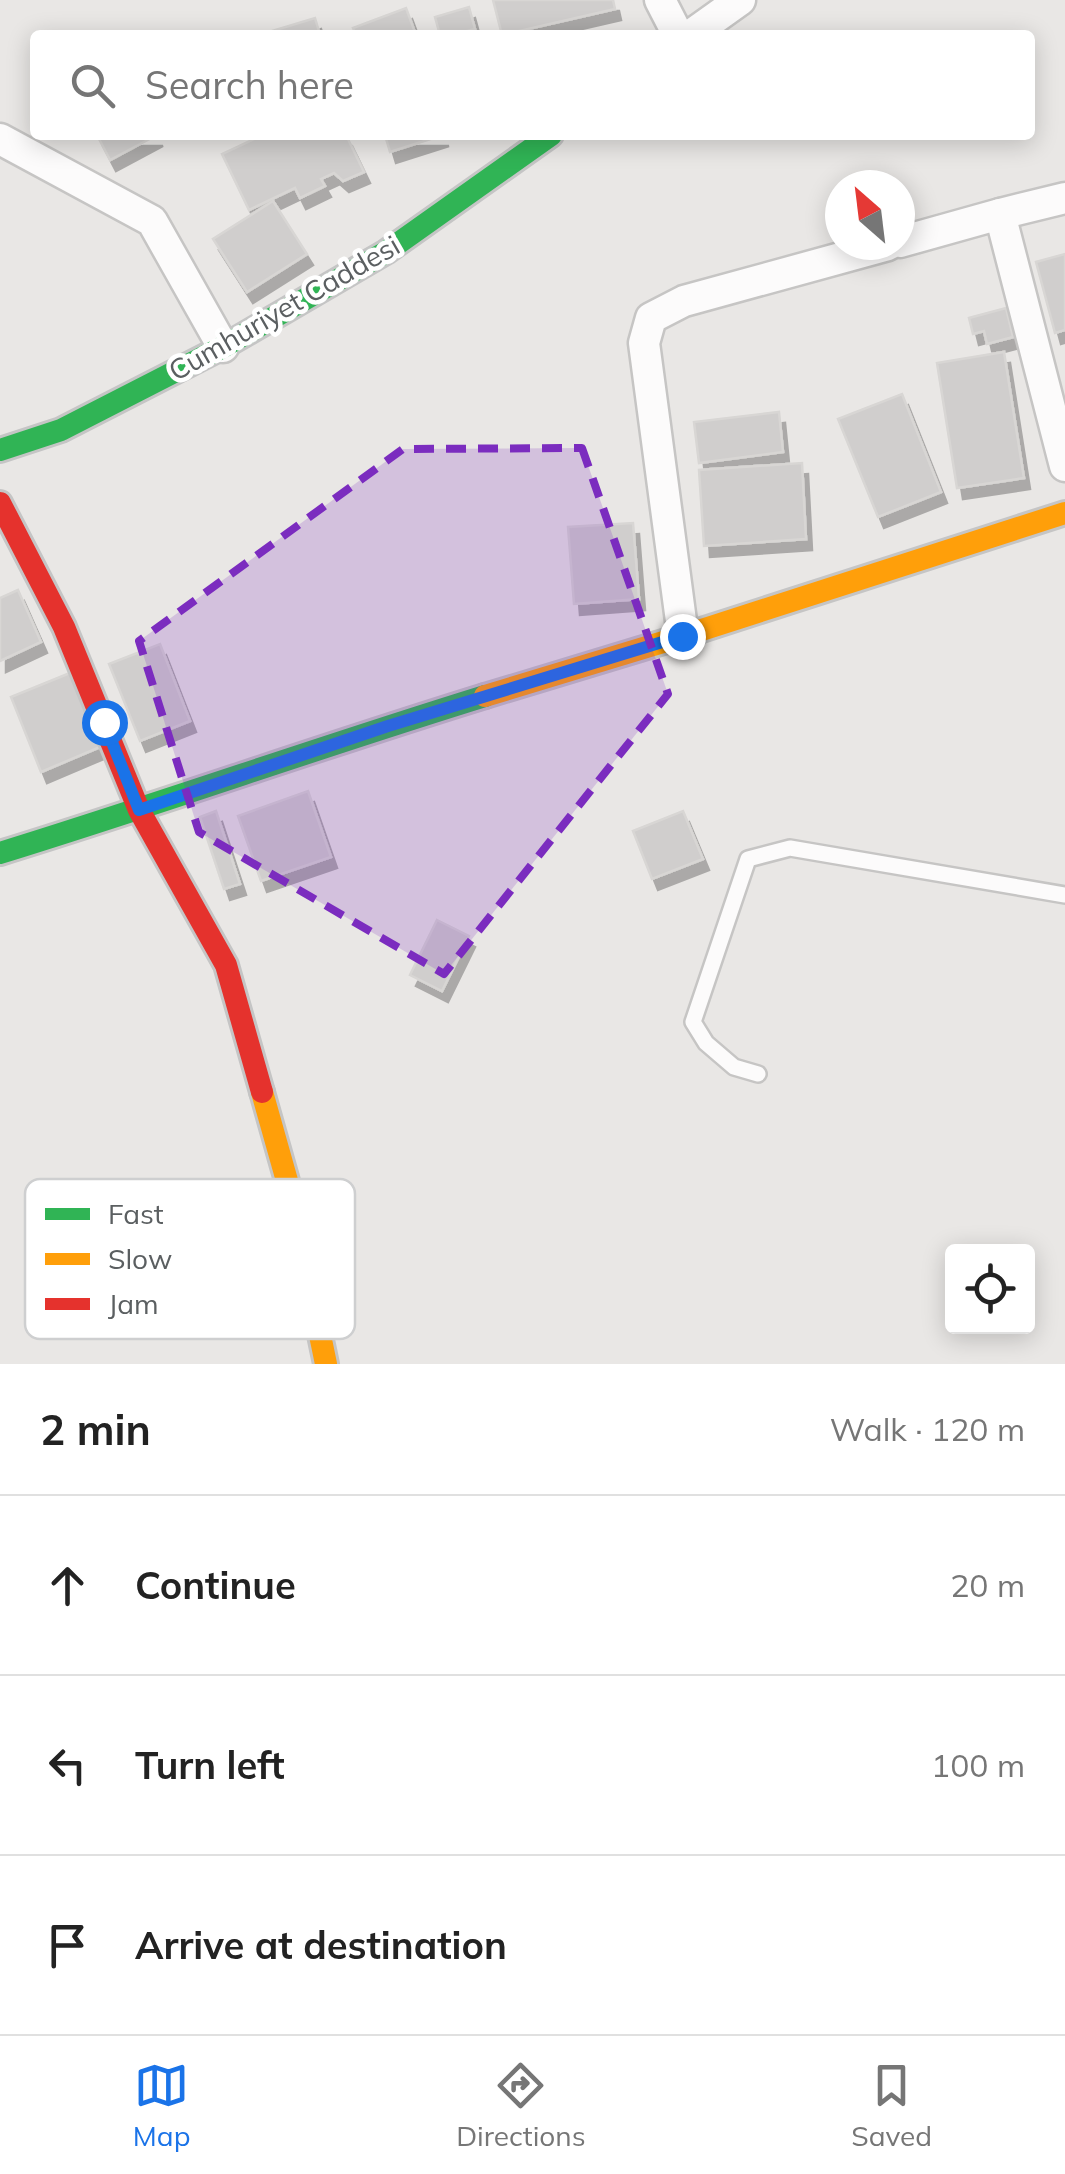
<!DOCTYPE html>
<meta charset="utf-8">
<style>
body{margin:0;font-family:Mulish,sans-serif;background:#f6f6f6;color:#222}
.controls{position:absolute;right:30px;bottom:30px;display:grid;overflow:hidden;border-radius:10px;box-shadow:0 5px 25px #0003}
.controls button{width:90px;height:90px;display:grid;place-items:center;padding:0;border:0;border-bottom:2px solid #e0e0e0;background:#fff;color:#222;font:50px sans-serif}
.compass{position:absolute;left:825px;top:170px;width:90px;height:90px;border-radius:50%;background:#fff;box-shadow:0 5px 25px #0003;rotate:332deg}
.stop{position:absolute;width:30px;height:30px;margin:-22px;border:8px solid #1a73e8;border-radius:50%;background:#fff}
.stop.end{background:#1a73e8;border-color:#fff;box-shadow:0 2px 10px #0008}
.list{margin:0;padding:0;list-style:none}
h2{display:flex;justify-content:space-between;align-items:center;height:130px;margin:0;padding:0 40px;font-size:42px}
h2 small{font-size:32px;font-weight:400;color:#767676}
.list li{display:grid;grid-template-columns:65px 1fr auto;gap:30px;align-items:center;box-sizing:border-box;height:180px;padding:0 40px;border-top:2px solid #e0e0e0}
.list b{display:block;font-size:38px;white-space:nowrap}
.list em{font-size:32px;font-style:normal;color:#767676}
.icon{flex:none;width:55px;height:55px;fill:none;stroke:currentColor;stroke-width:2;stroke-linecap:round;stroke-linejoin:round}
.map{position:relative;flex:none;width:1065px;height:1364px;overflow:hidden}
.search{position:absolute;background:#fff;box-shadow:0 5px 25px #0003;left:30px;right:30px;top:30px;height:110px;display:flex;align-items:center;gap:25px;box-sizing:border-box;padding:0 35px;border-radius:10px;color:#767676;font-size:38px}
.sheet{height:670px;background:#fff}
nav{display:flex;justify-content:space-around;align-items:center;box-sizing:border-box;height:140px;border-top:2px solid #e0e0e0;background:#fff;font-size:28px;color:#767676}
nav a{display:grid;justify-items:center;gap:5px}
nav .on{color:#1a73e8}
.map>svg:first-child{display:block}
.building{fill:#d0cecd;stroke:#d8d6d4;stroke-width:2.5;filter:url(#shadow)}
.lines{fill:none;stroke-linecap:round;stroke-linejoin:round}
.lane-casing{stroke:#c6c5c4;stroke-width:20}
.street-casing{stroke:#c6c5c4;stroke-width:35}
.fast-casing{stroke:#c5c5c5;stroke-width:28}
.slow-casing{stroke:#c5c5c5;stroke-width:28}
.jam-casing{stroke:#c5c5c5;stroke-width:28}
.lane{stroke:#fcfbfb;stroke-width:15}
.street{stroke:#fcfbfb;stroke-width:30}
.fast{stroke:#30b455;stroke-width:22}
.slow{stroke:#ff9f0a;stroke-width:22}
.jam{stroke:#e5322d;stroke-width:22}
.route{stroke:#1a73e8;stroke-width:12}
.marked{fill:#7b2cbf;fill-opacity:0.2;stroke:#7b2cbf;stroke-width:8;stroke-dasharray:20 12;stroke-linejoin:round}
.labels{text-anchor:middle;stroke-width:9;stroke-linejoin:round;paint-order:stroke}
.street-label{font-size:28px;fill:#5b5f61;stroke:#fff}
.key{fill:#fff;stroke:#cecfd0;stroke-width:2.5}
.key-label{font-size:28px;fill:#5b5f61}
</style>
<div class="map">
<svg width="1065" height="1364" viewBox="0 0 1065 1364">
<defs>
<filter id="shadow"><feDropShadow dx="6" dy="11" stdDeviation="0" flood-color="#0004"/></filter>
</defs>
<rect width="100%" height="100%" fill="#e9e7e5"/>
<!-- building -->
<g class="building">
<path d="M493 0H613L615 9 502 35Z"/>
<path d="M469 7 475 29 452 35H440L435 17Z"/>
<path d="M406 8 416 35H356L353 28Z"/>
<path d="M315 18 320 35H259Z"/>
<path d="M97 135H157L110 160Z"/>
<path d="M263 135H346L364 172 343 181 334 173 321 179 325 186 300 198 295 188 249 210 222 154Z"/>
<path d="M385 135H443L390 152Z"/>
<path d="M273 201 307 254 247 292 213 239Z"/>
<path d="M1065 254V330L1055 333 1036 262Z"/>
<path d="M1006 308 1013 337 987 344 984 331 973 334 969 318Z"/>
<path d="M1004 352 1024 478 957 488 937 363Z"/>
<path d="M902 394 941 492 878 517 838 419Z"/>
<path d="M779 412 783 452 699 463 694 422Z"/>
<path d="M802 463 806 539 704 546 699 470Z"/>
<path d="M633 523 639 599 574 604 568 527Z"/>
<path d="M18 590 41 642 0 661V598Z"/>
<path d="M160 644 190 721 140 741 109 664Z"/>
<path d="M70 673 100 747 41 772 11 697Z"/>
<path d="M308 791 331 857 261 881 238 816Z"/>
<path d="M216 811 240 884 224 889 200 817Z"/>
<path d="M683 811 703 859 652 879 633 831Z"/>
<path d="M437 920 469 936 442 991 410 975Z"/>
</g>
<g class="lines">
<defs>
<path id="lane" d="M758 1074 734 1067 706 1043 693 1022 748 859 790 848 1065 895"/>
<g id="street">
<path d="M660 0 678 35"/>
<path d="M691 35 740 0"/>
<path d="M0 139 152 221 223 347"/>
<path d="M1065 198 1000 214 1065 466"/>
<path d="M900 242 1000 214"/>
<path d="M683 636 644 343 651 318 684 301 888 245"/>
</g>
<g id="fast">
<path d="M0 450 61 430 223 347 386 252 551 135"/>
<path d="M0 853C162 803 323 746 485 696"/>
</g>
<g id="slow">
<path d="M485 696 683 636 1065 513"/>
<path d="M262 1092 291 1195 326 1364"/>
</g>
<path id="jam" d="M0 503 64 627 139 810 226 965 262 1092"/>
</defs>
<!-- lane casing -->
<use href="#lane" class="lane-casing"/>
<!-- street casing -->
<use href="#street" class="street-casing"/>
<!-- fast casing -->
<use href="#fast" class="fast-casing"/>
<!-- slow casing -->
<use href="#slow" class="slow-casing"/>
<!-- jam casing -->
<use href="#jam" class="jam-casing"/>
<!-- lane -->
<use href="#lane" class="lane"/>
<!-- street -->
<use href="#street" class="street"/>
<!-- fast -->
<use href="#fast" class="fast"/>
<!-- slow -->
<use href="#slow" class="slow"/>
<!-- jam -->
<use href="#jam" class="jam"/>
</g>
<g class="lines">
<!-- route -->
<path class="route" d="M104 722 139 810 388 726 682 636"/>
</g>
<!-- marked area -->
<path class="marked" d="M582 448 668 694 444 974 199 832 139 641 403 449Z"/>
<g class="labels">
<!-- street labels -->
<g class="street-label">
<text transform="translate(284 308) rotate(-30)" y="10">Cumhuriyet Caddesi</text>
</g>
</g>
<!-- legend -->
<rect x="25" y="1179" width="330" height="160" rx="15" class="key"/>
<rect x="45" y="1208" width="45" height="12" fill="#30b455"/>
<rect x="45" y="1253" width="45" height="12" fill="#ff9f0a"/>
<rect x="45" y="1298" width="45" height="12" fill="#e5322d"/>
<g class="key-label">
<text x="108" y="1224">Fast</text>
<text x="108" y="1269">Slow</text>
<text x="108" y="1314">Jam</text>
</g>
</svg>
<div class="controls">
<button><svg class="icon" aria-label="locate" viewBox="0 0 24 24"><circle cx="12" cy="12" r="6"/><path d="M12 2v4M12 18v4M2 12h4M18 12h4"/></svg></button>
</div>
<svg class="compass" viewBox="-18 -18 36 36"><path d="M0-13l5 13h-10z" fill="#e53935"/><path d="M0 13l5-13h-10z" fill="#767676"/></svg>
<div class="stop" style="left:104px;top:722px"></div>
<div class="stop end" style="left:682px;top:636px"></div>
<div class="search"><svg class="icon" aria-label="search" viewBox="0 0 24 24"><circle cx="10" cy="10" r="6"/><path d="M15 15l6 6"/></svg>Search here</div>
</div>
<section class="sheet">
<h2>2 min<small>Walk · 120 m</small></h2>
<ul class="list">
<li><svg class="icon" aria-label="ahead" viewBox="0 0 24 24"><path d="M12 20V5M6 11l6-6 6 6"/></svg><div><b>Continue</b></div><em>20 m</em></li>
<li><svg class="icon" aria-label="left" viewBox="0 0 24 24"><path d="M17 20v-9H6M10 6l-5 5 5 5"/></svg><div><b>Turn left</b></div><em>100 m</em></li>
<li><svg class="icon" aria-label="arrive" viewBox="0 0 24 24"><path d="M6 21V4h12l-3 4 3 4H6"/></svg><div><b>Arrive at destination</b></div></li>
</ul>
</section>
<nav>
<a class="on"><svg class="icon" aria-label="map" viewBox="0 0 24 24"><path d="M3 6l6-2 6 2 6-2v14l-6 2-6-2-6 2zM9 4v14M15 6v14"/></svg>Map</a>
<a><svg class="icon" aria-label="directions" viewBox="0 0 24 24"><path d="M12 3l9 9-9 9-9-9zM9 14v-3h6M13 9l2 2-2 2"/></svg>Directions</a>
<a><svg class="icon" aria-label="saved" viewBox="0 0 24 24"><path d="M7 4h10v16l-5-4-5 4z"/></svg>Saved</a>
</nav>
